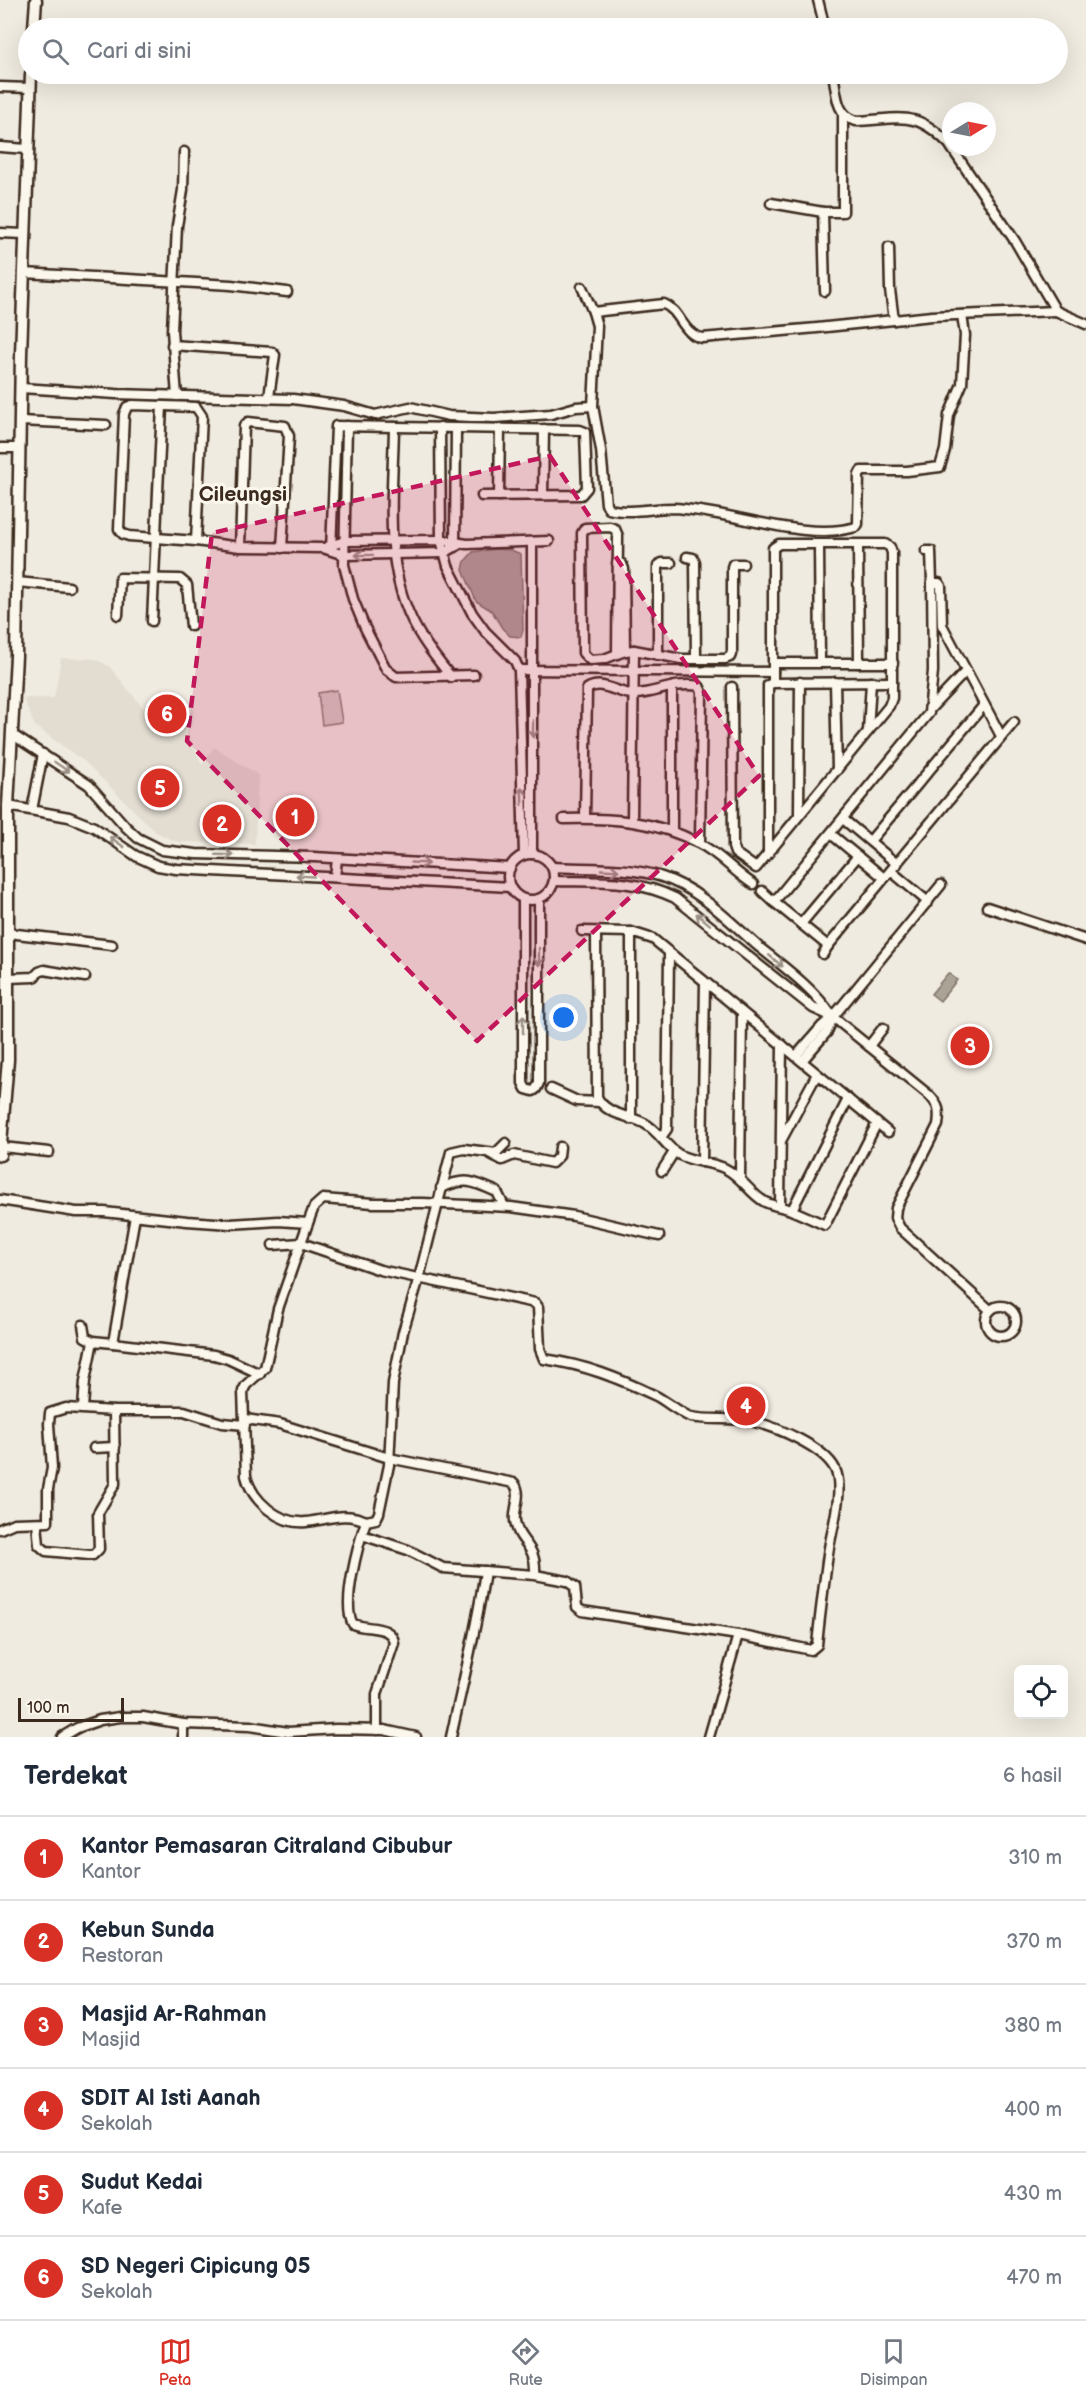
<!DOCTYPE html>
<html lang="id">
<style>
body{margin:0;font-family:"Balsamiq Sans",sans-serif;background:#f6f6f7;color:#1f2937}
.controls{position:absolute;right:18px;bottom:18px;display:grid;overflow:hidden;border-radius:9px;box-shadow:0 6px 24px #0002}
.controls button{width:54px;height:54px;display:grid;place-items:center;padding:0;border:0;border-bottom:2px solid #e0e1e3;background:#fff;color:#1f2937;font:30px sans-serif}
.compass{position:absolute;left:942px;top:102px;width:54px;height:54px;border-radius:50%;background:#fff;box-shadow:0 6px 24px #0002;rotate:80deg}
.scale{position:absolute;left:18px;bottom:15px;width:106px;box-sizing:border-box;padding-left:6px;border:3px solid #3b2a1e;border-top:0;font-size:16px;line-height:21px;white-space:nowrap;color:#3b2a1e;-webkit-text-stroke:4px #fbf7ec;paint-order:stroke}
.you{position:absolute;left:564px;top:1018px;width:21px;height:21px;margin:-15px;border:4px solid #fff;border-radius:50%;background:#1a73e8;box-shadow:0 0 0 9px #1a73e833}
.badge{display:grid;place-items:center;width:39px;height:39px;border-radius:50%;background:#d93025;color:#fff;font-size:20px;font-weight:700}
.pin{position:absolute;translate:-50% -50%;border:3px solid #fff;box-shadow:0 2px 6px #0006}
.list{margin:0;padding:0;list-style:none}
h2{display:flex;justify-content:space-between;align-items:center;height:78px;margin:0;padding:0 24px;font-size:26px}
h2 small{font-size:20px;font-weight:400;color:#747a83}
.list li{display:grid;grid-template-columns:39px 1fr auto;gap:18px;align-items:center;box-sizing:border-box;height:84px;padding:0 24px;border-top:2px solid #e0e1e3}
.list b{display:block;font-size:22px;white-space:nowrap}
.list p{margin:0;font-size:20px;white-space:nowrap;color:#747a83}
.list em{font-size:20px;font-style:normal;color:#747a83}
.icon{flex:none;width:33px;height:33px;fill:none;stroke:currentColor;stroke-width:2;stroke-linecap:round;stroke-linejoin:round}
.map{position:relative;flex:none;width:1086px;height:1737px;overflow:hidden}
.search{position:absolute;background:#fff;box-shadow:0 6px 24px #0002;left:18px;right:18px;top:18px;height:66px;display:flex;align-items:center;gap:15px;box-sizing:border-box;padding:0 21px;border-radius:33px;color:#747a83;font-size:22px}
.sheet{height:582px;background:#fff}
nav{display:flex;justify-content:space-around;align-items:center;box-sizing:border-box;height:84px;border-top:2px solid #e0e1e3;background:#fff;font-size:16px;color:#747a83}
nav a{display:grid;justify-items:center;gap:3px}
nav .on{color:#d93025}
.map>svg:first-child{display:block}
.built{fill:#e2dcd1}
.green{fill:#d5cec3;stroke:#887c70;stroke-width:1.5}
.water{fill:#aca397;stroke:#7f7367;stroke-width:1.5}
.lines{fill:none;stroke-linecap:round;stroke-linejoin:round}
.minor-casing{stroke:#3b2a1e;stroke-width:13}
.major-casing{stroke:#3b2a1e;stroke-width:15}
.minor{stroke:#fbf7ec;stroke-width:8}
.major{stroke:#fbf7ec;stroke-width:10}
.oneway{stroke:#9b9085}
.marked{fill:#c2185b;fill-opacity:0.2;stroke:#c2185b;stroke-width:4.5;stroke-dasharray:12 8;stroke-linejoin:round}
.labels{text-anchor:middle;stroke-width:6;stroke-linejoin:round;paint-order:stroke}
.district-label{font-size:21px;font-weight:bold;fill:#3b2a1e;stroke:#fbf7ec}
</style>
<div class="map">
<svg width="1086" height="1737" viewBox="0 0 1086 1737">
<rect width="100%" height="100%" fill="#f0ebe0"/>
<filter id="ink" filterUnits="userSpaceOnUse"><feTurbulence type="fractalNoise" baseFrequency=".0167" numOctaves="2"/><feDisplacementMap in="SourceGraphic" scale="12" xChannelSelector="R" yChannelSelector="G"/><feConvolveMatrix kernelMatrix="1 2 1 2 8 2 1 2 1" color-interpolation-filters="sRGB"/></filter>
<g filter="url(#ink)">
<!-- built -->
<path class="built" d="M61 658 95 659 109 666 145 710 172 699 202 765 214 747 258 775 255 844 177 842 156 832 85 762 35 726 23 698H54Z"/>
<!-- green -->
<path class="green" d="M337 690 342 722 322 725 318 693Z"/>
<!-- water -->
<g class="water">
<path d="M496 549 511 550 521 554 523 630 521 637 510 636 502 628 492 611 476 601 463 570 465 561 473 552Z"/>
<path d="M948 973 957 980 940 1001 931 994Z"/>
</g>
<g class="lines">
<defs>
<g id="minor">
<path d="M818 0 825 28"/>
<path d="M833 74C837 92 835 115 856 121 902 119 916 109 951 146"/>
<path d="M0 87 30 88"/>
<path d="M0 147 27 149"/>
<path d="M951 147 1015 241 1056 311 1086 324"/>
<path d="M771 203 823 212H843V115"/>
<path d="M823 212 825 291"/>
<path d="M0 233 24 234"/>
<path d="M889 247 890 290 894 320"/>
<path d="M24 273 231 285 287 292"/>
<path d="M582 287 593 312 664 304C681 311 682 334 702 338L817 328 932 316 1056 311"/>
<path d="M593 312 597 326 593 406 601 450 606 504 609 509C629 514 653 508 673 508 729 510 804 542 856 527L858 524 859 475 861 471H907L940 467 945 450 949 415 962 384 965 335 962 315"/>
<path d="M172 345 272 352 275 355 269 397"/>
<path d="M21 388 116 394 293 399 344 406 375 415 410 407 449 416 494 418 551 414 576 407 593 406"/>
<path d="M177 396 172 331 177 226 183 190 184 152"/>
<path d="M132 405 196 407 202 416 196 541 129 536 123 534 119 529 124 414 127 407Z"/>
<path d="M20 421 106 425"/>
<path d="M347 426 344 565 353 599 365 628 386 669 396 677 474 675"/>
<path d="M394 427C393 491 383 560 412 620 422 641 437 659 451 677"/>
<path d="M440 427 441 540 448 566 472 613 485 631 515 661 519 670 524 855"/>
<path d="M0 448H20"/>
<path d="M543 495 544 429"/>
<path d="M499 496 500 428"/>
<path d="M196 541 240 547 323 548 344 555 444 553 460 544"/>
<path d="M532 542V854"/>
<path d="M819 545 820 662"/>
<path d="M858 545 859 663"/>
<path d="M240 547 244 426 248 422 285 426 289 436 282 548"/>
<path d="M326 547 345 541 441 540 467 544 549 541"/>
<path d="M455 547 456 428"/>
<path d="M331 550 336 426 580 430 585 432 587 488 581 495 482 496"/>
<path d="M926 551H931L932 583"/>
<path d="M687 557 693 558 695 562 696 658"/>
<path d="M617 563 622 564 624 569 625 651"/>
<path d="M17 582 69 587"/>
<path d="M118 615 120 578 180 579 187 585 191 626"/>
<path d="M152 621 162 406"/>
<path d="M617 654 618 536 615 529 610 527 585 528 582 533 583 653 590 660 604 659 625 651 634 650 681 659H725L730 657 732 652V567L733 564H743"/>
<path d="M658 655V566L662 563H671"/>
<path d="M774 663H893"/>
<path d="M519 670 773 672"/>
<path d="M835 682 837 770"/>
<path d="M732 687 733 847 735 853 756 868 889 706 892 698V553L890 547 885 544H779L773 548V683"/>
<path d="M931 708 966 671"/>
<path d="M868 731 871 682"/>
<path d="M13 735 89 785 126 827 138 838 162 850 196 854 314 857 510 868"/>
<path d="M8 806 69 817 94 827 136 856 158 866 176 869 510 887"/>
<path d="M32 810 43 754"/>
<path d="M799 813 800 682"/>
<path d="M585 818 587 689C602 679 617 694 633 694 653 695 675 681 699 686L702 692 700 843"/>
<path d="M564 819C611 818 655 820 698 843 719 853 734 872 753 884"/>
<path d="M843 819 897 864"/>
<path d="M632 821 634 650"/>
<path d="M672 831V687"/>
<path d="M831 834 884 878"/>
<path d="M870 841 984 705"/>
<path d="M768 853V685L773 683 892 682"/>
<circle cx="531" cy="877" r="23"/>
<path d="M552 867C587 869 628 866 662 877 700 889 730 922 759 947 785 968 813 988 832 1016"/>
<path d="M891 871 928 902"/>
<path d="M335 877 337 859"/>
<path d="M554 881C598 882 634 878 675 898L813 1008 833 1017 929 1095C939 1105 940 1111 938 1125L896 1208 895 1218 900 1228 990 1310"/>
<path d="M762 891 774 902"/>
<path d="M523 899V1083L526 1089 533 1091 536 1089 539 1083V899"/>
<path d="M987 907 1086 940"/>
<path d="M801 924 858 856"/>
<path d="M582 931 631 932 653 939 888 1132"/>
<path d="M596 932 597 1097C606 1115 628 1115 644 1123 659 1131 665 1146 678 1154 693 1163 711 1161 726 1169 742 1177 750 1194 765 1202 773 1206 783 1207 791 1210 803 1215 814 1220 825 1225L877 1123"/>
<path d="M631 932V1119"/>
<path d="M8 933 112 945"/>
<path d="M828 946 1014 722"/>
<path d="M823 954 828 946 774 902 929 713 933 671 932 583H939L941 586 942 625 1001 736"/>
<path d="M8 978 34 977 39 972 44 970 85 977"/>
<path d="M869 1046 883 1028"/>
<path d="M796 1056 822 1026 833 1017 941 885"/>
<path d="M802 1061 827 1032 832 1020"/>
<path d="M551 1089 577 1101 600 1102"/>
<path d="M662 1136 667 1129 669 954"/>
<path d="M782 1139 817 1074"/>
<path d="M2 1147 49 1152"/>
<path d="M489 1153 502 1160 514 1155 552 1163 559 1156 560 1147"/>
<path d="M702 1162 705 983"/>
<path d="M662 1171 674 1152"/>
<path d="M740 1178 742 1013"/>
<path d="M441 1188C465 1177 473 1181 497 1192L504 1206"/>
<path d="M0 1200 76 1212H104L187 1221 230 1224 278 1221 308 1223 278 1309 265 1368 246 1385 243 1391 246 1476C252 1501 280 1525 306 1522 328 1520 343 1511 366 1521"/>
<path d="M780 1206 782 1045"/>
<path d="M792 1210 848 1099"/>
<path d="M135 1216 113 1343 214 1355 228 1359 260 1374"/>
<path d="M308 1223 314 1207 323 1199 373 1203H423L511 1207 574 1216 659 1236"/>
<path d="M273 1245 301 1243 380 1270 535 1303 538 1307 540 1349 544 1359C586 1365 618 1378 656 1396 664 1400 685 1416 691 1417 711 1421 734 1417 754 1422 777 1427 824 1447 835 1469 845 1490 831 1531 828 1554 824 1584 820 1615 817 1645L811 1650 738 1635 582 1611 577 1607 575 1587 567 1581 535 1575 443 1568 408 1550 362 1535"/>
<circle cx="1001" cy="1321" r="15"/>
<path d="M83 1325 85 1337 93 1341"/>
<path d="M83 1408 85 1381 93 1341 113 1343"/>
<path d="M245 1419 280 1424 389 1458 514 1483C523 1495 513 1508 515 1521 519 1545 537 1543 535 1575"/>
<path d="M94 1448 115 1447"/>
<path d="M37 1523 39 1545 46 1551 89 1555H93L99 1549 98 1513 115 1484 114 1411H184L222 1423 245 1425"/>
<path d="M0 1529 14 1523 48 1522V1489L52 1468 49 1424 50 1413 66 1408 114 1411"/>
<path d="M377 1730V1694L394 1643C392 1624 366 1630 353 1624 341 1605 359 1542 366 1521L376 1519 379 1513 389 1465 393 1383 403 1332 419 1278 451 1152 464 1149 496 1153 506 1143"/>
<path d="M62 1737 77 1728 100 1720 120 1717H143L183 1724 250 1726 288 1732 336 1729 384 1730 416 1737"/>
<path d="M183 1737V1724"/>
<path d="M451 1737C463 1682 477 1627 485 1571"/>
<path d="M709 1737 738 1635"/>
</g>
<g id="major">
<path d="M34 28 36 0"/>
<path d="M0 1155 8 1060V806L16 656 21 354 31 74"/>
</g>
</defs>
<!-- minor casing -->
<use href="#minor" class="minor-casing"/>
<!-- major casing -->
<use href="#major" class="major-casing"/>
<!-- minor -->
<use href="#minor" class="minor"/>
<!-- major -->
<use href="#major" class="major"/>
</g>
<!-- one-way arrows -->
<defs><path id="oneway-shaft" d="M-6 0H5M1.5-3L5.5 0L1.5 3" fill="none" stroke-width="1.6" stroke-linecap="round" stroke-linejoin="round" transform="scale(1.5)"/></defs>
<g class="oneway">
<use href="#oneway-shaft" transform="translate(364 555) rotate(179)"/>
<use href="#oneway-shaft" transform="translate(533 729) rotate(90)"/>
<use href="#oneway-shaft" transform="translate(62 767) rotate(34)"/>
<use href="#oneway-shaft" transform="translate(522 796) rotate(-91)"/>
<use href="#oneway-shaft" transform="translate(117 842) rotate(-145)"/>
<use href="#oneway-shaft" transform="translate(225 855) rotate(2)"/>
<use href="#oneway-shaft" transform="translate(420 863) rotate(3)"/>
<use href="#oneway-shaft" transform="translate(610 870) rotate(3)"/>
<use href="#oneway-shaft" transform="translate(305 876) rotate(-177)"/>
<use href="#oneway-shaft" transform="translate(703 919) rotate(-141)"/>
<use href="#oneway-shaft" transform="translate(539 957) rotate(90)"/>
<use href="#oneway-shaft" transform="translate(776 961) rotate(40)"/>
<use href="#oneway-shaft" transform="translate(523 1024) rotate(-90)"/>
</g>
</g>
<!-- marked area -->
<path class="marked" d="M550 456 759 776 477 1041 187 741 212 533Z"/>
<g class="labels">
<!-- district labels -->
<g class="district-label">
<text x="243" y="501">Cileungsi</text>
</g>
</g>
</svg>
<div class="controls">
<button><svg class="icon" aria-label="locate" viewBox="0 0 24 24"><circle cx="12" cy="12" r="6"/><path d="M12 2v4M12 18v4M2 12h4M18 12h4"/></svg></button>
</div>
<svg class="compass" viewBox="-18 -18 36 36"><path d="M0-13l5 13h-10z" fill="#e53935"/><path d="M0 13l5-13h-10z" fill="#747a83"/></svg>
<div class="scale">100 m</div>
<div class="you"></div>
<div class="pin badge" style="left:295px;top:817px">1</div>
<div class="pin badge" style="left:222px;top:824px">2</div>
<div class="pin badge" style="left:970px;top:1046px">3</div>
<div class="pin badge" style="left:746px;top:1406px">4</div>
<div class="pin badge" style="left:160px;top:788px">5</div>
<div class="pin badge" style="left:167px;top:714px">6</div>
<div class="search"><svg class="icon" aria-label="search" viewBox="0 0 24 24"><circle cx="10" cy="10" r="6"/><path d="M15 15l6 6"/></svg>Cari di sini</div>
</div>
<section class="sheet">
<h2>Terdekat<small>6 hasil</small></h2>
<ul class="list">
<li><span class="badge">1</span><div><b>Kantor Pemasaran Citraland Cibubur</b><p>Kantor</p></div><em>310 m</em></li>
<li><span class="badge">2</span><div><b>Kebun Sunda</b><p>Restoran</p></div><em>370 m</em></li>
<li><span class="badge">3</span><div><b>Masjid Ar-Rahman</b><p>Masjid</p></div><em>380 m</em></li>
<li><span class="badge">4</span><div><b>SDIT Al Isti Aanah</b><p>Sekolah</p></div><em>400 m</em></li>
<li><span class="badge">5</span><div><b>Sudut Kedai</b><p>Kafe</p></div><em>430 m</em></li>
<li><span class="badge">6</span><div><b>SD Negeri Cipicung 05</b><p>Sekolah</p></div><em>470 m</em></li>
</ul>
</section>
<nav>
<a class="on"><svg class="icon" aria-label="map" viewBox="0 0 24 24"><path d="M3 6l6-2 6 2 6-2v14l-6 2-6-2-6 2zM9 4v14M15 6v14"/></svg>Peta</a>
<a><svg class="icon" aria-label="directions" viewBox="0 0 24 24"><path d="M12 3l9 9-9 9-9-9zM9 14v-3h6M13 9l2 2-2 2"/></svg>Rute</a>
<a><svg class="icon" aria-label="saved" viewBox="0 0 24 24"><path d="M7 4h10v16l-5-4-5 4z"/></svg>Disimpan</a>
</nav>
